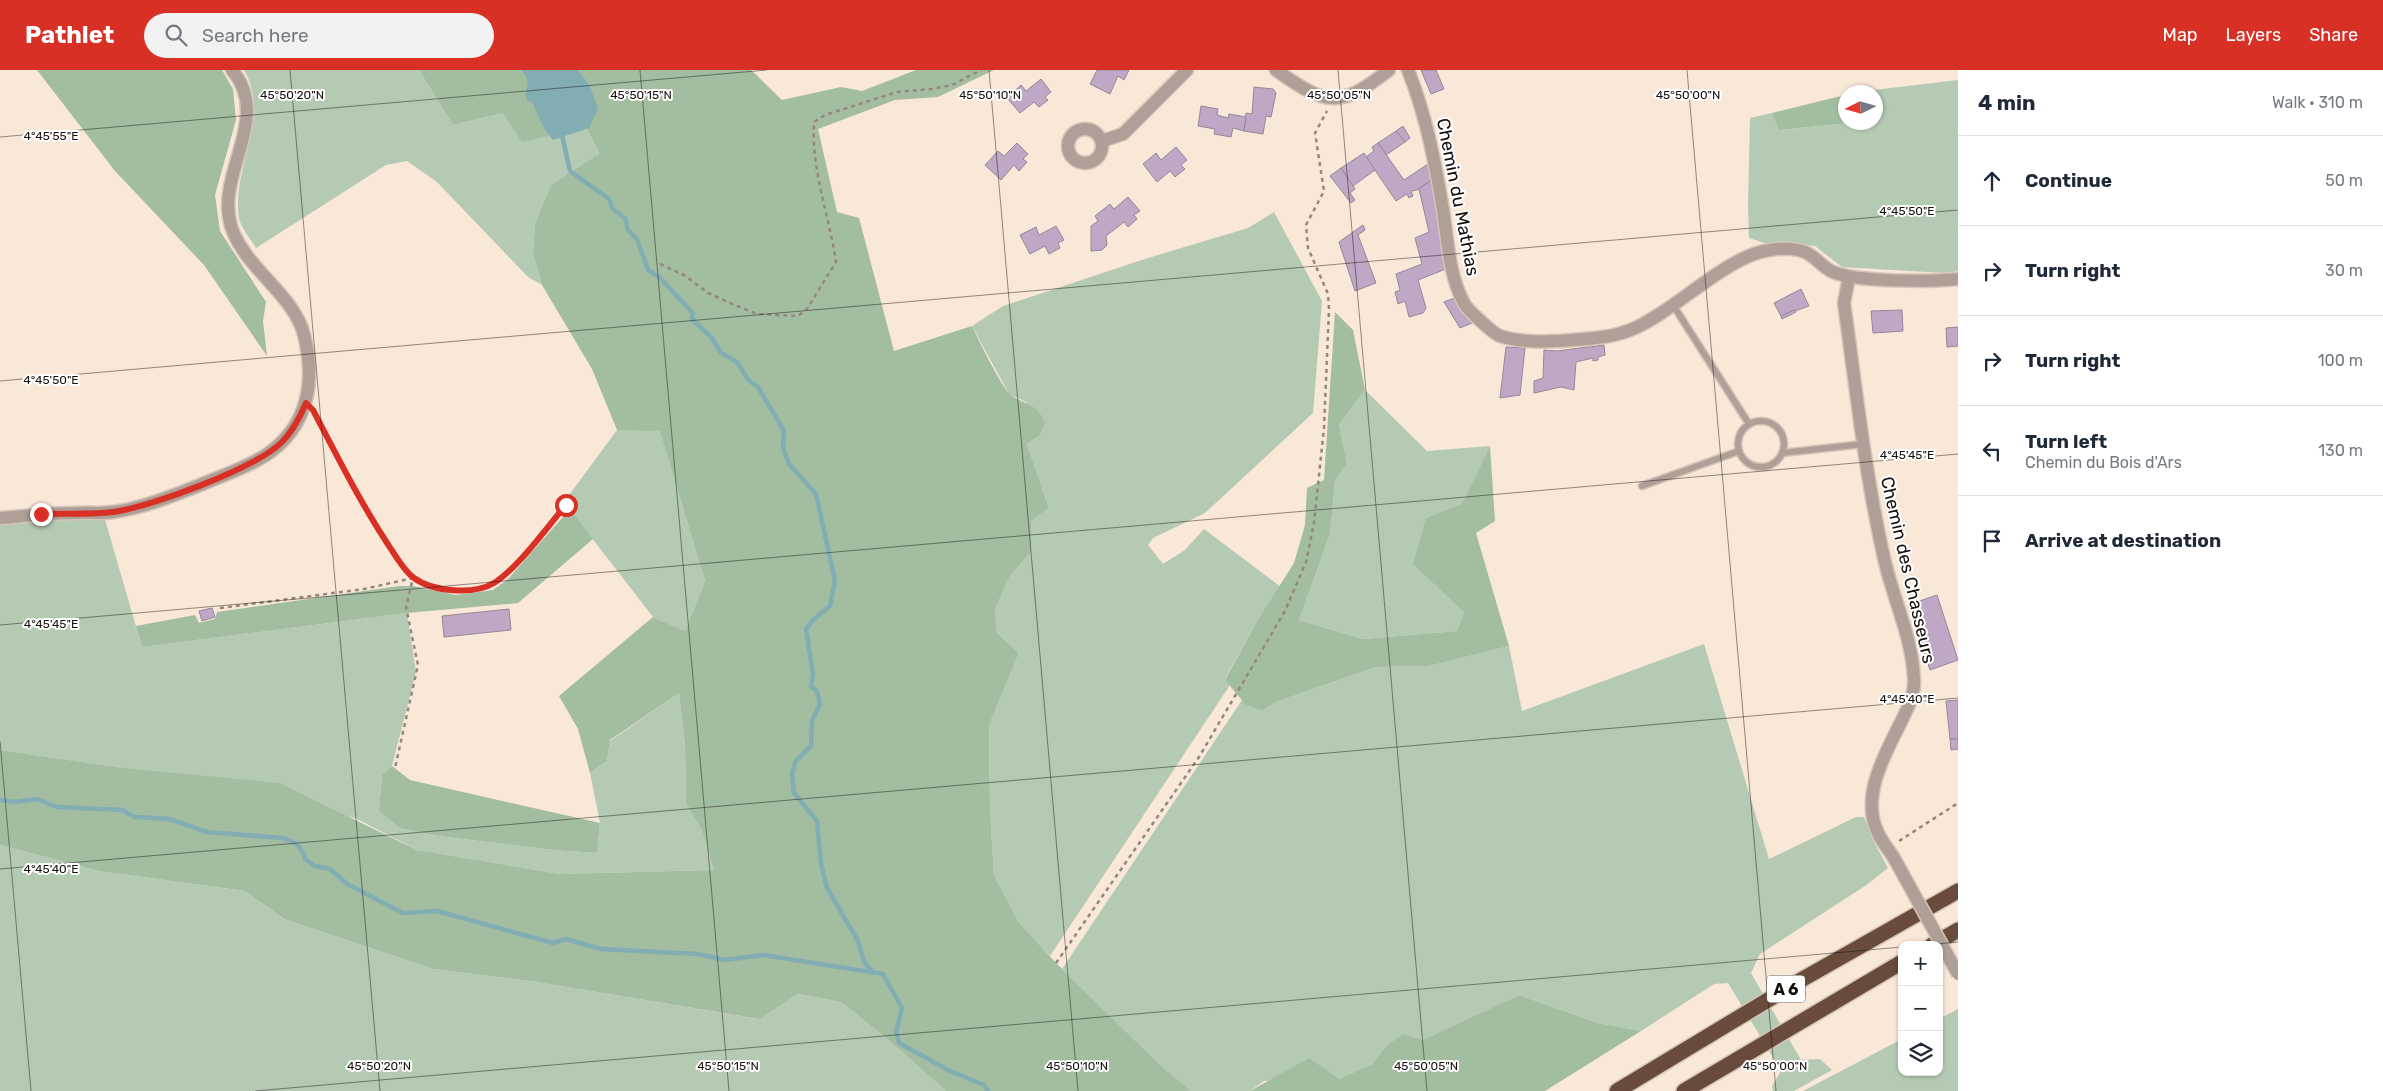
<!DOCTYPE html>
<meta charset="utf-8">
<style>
body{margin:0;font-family:Rubik,sans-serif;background:#f2f2f3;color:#1f2937}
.controls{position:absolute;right:15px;bottom:15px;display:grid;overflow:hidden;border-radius:10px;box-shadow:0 1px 4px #0004}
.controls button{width:45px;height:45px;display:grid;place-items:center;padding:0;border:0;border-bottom:1px solid #e0e1e3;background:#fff;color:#1f2937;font:25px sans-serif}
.compass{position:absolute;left:1838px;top:15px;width:45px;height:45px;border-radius:50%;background:#fff;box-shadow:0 1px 4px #0004;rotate:265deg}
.stop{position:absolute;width:15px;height:15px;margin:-11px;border:4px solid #d93025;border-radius:50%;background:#fff}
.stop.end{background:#d93025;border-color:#fff;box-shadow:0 1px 5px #0008}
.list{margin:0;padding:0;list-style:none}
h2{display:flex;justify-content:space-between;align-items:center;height:65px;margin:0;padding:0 20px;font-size:21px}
h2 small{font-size:16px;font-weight:400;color:#747a83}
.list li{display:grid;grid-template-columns:32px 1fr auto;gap:15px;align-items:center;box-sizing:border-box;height:90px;padding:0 20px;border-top:1px solid #e0e1e3}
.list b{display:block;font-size:19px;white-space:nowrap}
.list p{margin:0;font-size:16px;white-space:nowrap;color:#747a83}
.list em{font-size:16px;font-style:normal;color:#747a83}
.icon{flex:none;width:28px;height:28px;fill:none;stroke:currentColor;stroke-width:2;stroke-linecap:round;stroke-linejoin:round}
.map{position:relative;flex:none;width:1958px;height:1021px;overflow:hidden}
header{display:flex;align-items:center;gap:30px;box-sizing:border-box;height:70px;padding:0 25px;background:#d93025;color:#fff}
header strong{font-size:24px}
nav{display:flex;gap:28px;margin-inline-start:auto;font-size:18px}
.search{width:350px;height:45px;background:#f2f2f3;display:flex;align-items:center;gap:12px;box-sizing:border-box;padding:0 18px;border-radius:28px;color:#747a83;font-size:19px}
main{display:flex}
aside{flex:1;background:#fff}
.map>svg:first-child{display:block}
.green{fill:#b5cab3}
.forest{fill:#a3bda1}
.water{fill:#81adb3}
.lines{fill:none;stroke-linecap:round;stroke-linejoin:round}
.stream{stroke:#81adb3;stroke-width:4.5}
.building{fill:#bea8c5;stroke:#948898}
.service-casing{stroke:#d5c4b7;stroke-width:9}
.minor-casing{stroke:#d5c4b7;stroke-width:15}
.motorway-casing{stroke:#d5c4b7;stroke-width:18}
.path{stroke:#94877d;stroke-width:2.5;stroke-dasharray:4 4;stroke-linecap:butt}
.service{stroke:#ae9f97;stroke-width:6}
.minor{stroke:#ae9f97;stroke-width:12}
.motorway{stroke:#684b3a;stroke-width:15}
.minor-bridge-casing{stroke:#d5c4b7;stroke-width:15;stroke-linecap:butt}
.minor-bridge{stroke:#ae9f97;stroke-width:12}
.route{stroke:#d93025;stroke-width:6}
.ticks{fill:none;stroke:#150f0a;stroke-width:1;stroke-opacity:0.45}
.labels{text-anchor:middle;stroke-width:4;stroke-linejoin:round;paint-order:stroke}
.shield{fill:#fff;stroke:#5b5754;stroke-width:1}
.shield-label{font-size:16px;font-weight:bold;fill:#150f0a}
.street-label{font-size:18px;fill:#150f0a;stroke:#fff}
.ticks-label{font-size:12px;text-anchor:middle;fill:#150f0a;stroke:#fff;stroke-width:4;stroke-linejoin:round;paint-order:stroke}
</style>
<header>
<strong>Pathlet</strong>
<div class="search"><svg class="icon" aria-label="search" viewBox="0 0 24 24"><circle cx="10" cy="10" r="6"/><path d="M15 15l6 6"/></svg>Search here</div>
<nav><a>Map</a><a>Layers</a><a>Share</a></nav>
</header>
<main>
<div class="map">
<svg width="1958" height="1021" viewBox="0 0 1958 1021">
<rect width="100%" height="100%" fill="#f9e7d8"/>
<!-- green -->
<g class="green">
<path d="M244 0H419L453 55 503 43 586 57 599 85 551 115 535 153 533 184 542 215 528 207 437 112 407 91 386 95 256 178C251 169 240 157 239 148 231 99 272 47 244 0Z"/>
<path d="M1958 10V201L1944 203 1842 197 1815 176 1764 173 1749 168 1748 136 1750 48 1772 43 1780 60 1851 53 1876 52V22H1857Z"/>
<path d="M1274 142 1322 231 1313 343 1205 443 1153 468 1148 475 1163 494 1185 480 1204 459 1281 517 1256 553 1225 609 1230 615 1050 886 1018 851 994 805 990 740 989 655 1019 583 997 563 995 539 1010 506 1031 482V451L1049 438 1027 374 1039 366 1026 332 1009 324 972 256 1003 236 1148 188 1248 158Z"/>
<path d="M1365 320 1427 381 1490 376 1462 433 1426 448 1464 542 1457 561 1363 569 1299 550 1330 464 1335 411 1347 393 1339 355Z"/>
<path d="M617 360H660L705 511 685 561 653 547 564 432Z"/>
<path d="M104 446 142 577 407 543 416 602 392 696 382 705 379 741 399 758 439 766 553 780 597 783 600 753 590 703 607 691 610 671 679 623 685 675 686 734 702 761 714 800 560 804 417 780 355 748 122 698 0 680V453Z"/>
<path d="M1704 574 1769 789 1856 747H1864L1874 772 1888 798 1865 816 1760 884 1751 903 1801 990 1820 989 1832 1000 1794 1021H1773L1772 1016 1781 1001 1728 913 1714 914 1641 961 1598 953 1519 925 1422 970 1385 977 1372 994 1339 1009 1264 1011 1250 1021H1191L1159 994 1062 899 1242 630 1247 635 1262 641 1276 632 1376 597 1429 596 1509 576 1522 641Z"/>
<path d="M0 775 99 801 245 821 284 849 433 899 530 911 758 949 798 924 841 932 885 967 946 1021H0Z"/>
<path d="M1958 939V1021H1803L1902 969V1002H1939V949Z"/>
</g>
<!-- forest -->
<g class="forest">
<path d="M37 0H222L233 19 236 50 215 125 220 161 266 232 263 251 267 286 204 195 115 101Z"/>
<path d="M419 0H751L782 30 841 17 862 21 916 0H994L938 27 895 30 818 59 837 142 859 148 894 281 972 256C978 269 1002 318 1010 324 1024 336 1037 332 1045 353L1039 366 1027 374 1049 438 1031 451V482L1010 506 995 539 997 563 1019 583 989 655 990 740 994 805 1018 851 1056 893 1159 994 1191 1021H946L885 967 841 932 798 924 759 949 530 911 433 899 284 849 245 821 99 801 0 775V680L123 698 279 713 417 780 560 804 714 800 702 761 686 734 685 675 679 623 610 670 607 691 590 703 578 659 559 626 653 547 685 561 705 511 660 361 617 360 592 299 542 215 533 184 535 153 551 115 599 84 586 57 522 72 503 43 453 55Z"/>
<path d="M1845 25 1846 52 1850 53 1779 60 1772 43Z"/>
<path d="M1335 242 1353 260 1365 320 1339 355 1347 393 1335 411 1330 464 1299 550 1363 569 1457 561 1464 542 1413 494 1426 448 1462 433 1490 376 1495 451 1476 463 1509 576 1429 596 1376 597 1276 632 1262 641 1246 635 1225 610 1256 553 1294 493 1305 455 1307 418 1324 410Z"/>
<path d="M570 439 593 469 518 533 407 543 142 577 136 556 195 545 199 553 215 549 217 542 399 516H413L456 525 493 520 508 509Z"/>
<path d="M392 696 410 710 600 753 597 783 553 780 439 766 399 758 379 741 382 705Z"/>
<path d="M1519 925 1598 953 1641 961 1545 1021H1250L1309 988 1339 1009 1372 994 1385 977 1403 964 1422 970Z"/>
</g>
<!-- water -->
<path class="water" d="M522 0H578L590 16 598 39 589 58 553 70 544 58 532 32 528 31 525 25C529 14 529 9 522 0Z"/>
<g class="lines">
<!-- stream -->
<g class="stream">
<path d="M562 65 570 101 609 129 613 139 625 148 628 160 637 169 648 200 659 207 693 243 692 249 712 268 721 283 737 292 749 311 758 317 784 361 783 378 789 394 816 424 835 511 830 536 813 550 806 559 813 604 811 617 817 621 820 634 812 651 811 676 796 691 792 703 794 723 817 751 821 794 827 818 858 871 864 892 871 900"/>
<path d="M0 730 14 732 37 729 57 737 122 740 135 747 169 749 207 762 283 768 297 774 304 784 305 789 315 796 330 799 347 814 403 843 437 841 553 873 566 869 601 879 697 884 725 890 763 885 883 904 902 938 896 962 899 973 950 1001 984 1015 988 1021"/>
</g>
</g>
<!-- building -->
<g class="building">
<path d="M1097 0H1129L1124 10 1118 6 1110 24 1090 14Z"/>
<path d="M1421 0H1436L1444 19 1431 24Z"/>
<path d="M1041 9 1051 22 1045 27 1048 30 1039 37 1034 32 1020 43 1007 28 1021 15 1026 21Z"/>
<path d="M1254 17 1273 19 1276 23 1271 47 1266 46 1263 64 1244 61 1246 43 1252 44Z"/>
<path d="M1201 36 1218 39 1217 45 1228 48 1229 44 1246 47 1244 61 1233 58 1231 67 1214 64 1215 59 1198 56Z"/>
<path d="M1403 56 1410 68 1405 72 1396 61Z"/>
<path d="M1396 61 1405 72 1386 85 1378 73Z"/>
<path d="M1017 73 1028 84 1023 89 1027 92 1019 101 1014 95 1001 110 985 95 998 81 1004 86Z"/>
<path d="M1378 73 1404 110 1428 94 1433 109 1417 120 1411 121 1413 126 1409 128 1407 124 1396 131 1366 87 1374 81 1372 77Z"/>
<path d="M1176 77 1187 90 1181 95 1185 99 1175 107 1170 101 1157 112 1143 94 1156 83 1161 90Z"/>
<path d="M1364 83 1375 100 1353 116 1341 98Z"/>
<path d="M1341 98 1355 119 1350 123 1355 130 1351 133 1330 106Z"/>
<path d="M1433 109 1446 199 1418 210 1426 238 1423 243 1409 247 1405 231 1398 234 1395 222 1400 220 1396 204 1422 194 1415 168 1429 162 1419 119Z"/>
<path d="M1128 127 1140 141 1134 145 1137 149 1128 157 1124 152 1106 166 1107 175 1102 180 1091 181V156L1098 151 1095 146 1110 134 1114 139Z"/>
<path d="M1363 155 1365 160 1358 165 1376 213 1355 221 1339 172Z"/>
<path d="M1056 156 1064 170 1058 173 1060 178 1049 184 1045 176 1030 184 1020 165 1036 157 1039 165Z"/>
<path d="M1801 219 1809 236 1781 246 1774 233Z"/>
<path d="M1457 227 1472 253 1460 258 1444 232Z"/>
<path d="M1794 240 1796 242 1782 249 1781 246Z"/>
<path d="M1902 240 1903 261 1873 263 1871 241Z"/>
<path d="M1958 257V276L1947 277 1946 258Z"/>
<path d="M1604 275 1605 285 1598 287V290L1593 291V288L1576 292 1574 320 1561 317 1534 323V311L1543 308 1544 280 1557 281Z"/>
<path d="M1506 277 1525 278 1520 325 1500 328Z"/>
<path d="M1937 525 1958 590 1930 600 1908 535Z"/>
<path d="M212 538 215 547 202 551 199 541Z"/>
<path d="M509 539 511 560 444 567 442 546Z"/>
<path d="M1958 630V669H1950L1946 631Z"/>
<path d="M1950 669H1958V679L1951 680Z"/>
</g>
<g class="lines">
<defs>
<g id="service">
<path d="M1673 235 1749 354"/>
<circle cx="1761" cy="374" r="23"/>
<path d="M1782 383 1864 374"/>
<path d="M1642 416 1739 381"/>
</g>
<g id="minor">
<path d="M1276 0C1327 36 1339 39 1389 0"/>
<path d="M1408 0C1426 45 1435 92 1443 140 1448 172 1449 207 1465 235 1469 241 1494 264 1500 266 1518 272 1540 272 1558 271 1584 269 1611 269 1635 258 1676 240 1728 185 1770 180 1780 178 1795 178 1805 182 1815 186 1823 198 1833 202 1856 212 1932 212 1958 209"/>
<circle cx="1085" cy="76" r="17"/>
<path d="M1102 71 1123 64 1187 0"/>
<path d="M1849 207 1844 233C1856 318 1865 404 1884 488 1893 529 1912 566 1914 609 1915 624 1908 638 1901 652 1885 684 1860 727 1878 763 1882 772 1889 780 1894 788"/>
<path d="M0 448C25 446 50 443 76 443 88 442 101 444 113 442 143 438 172 426 200 415 221 406 246 398 266 385 308 357 316 312 304 265 294 224 244 198 231 156 215 103 273 48 232 0"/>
</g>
<g id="motorway">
<path d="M1932 875 1958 860"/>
<path d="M1617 1021 1801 910 1958 821"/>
<path d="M1684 1021 1902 892"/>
</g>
</defs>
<!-- service casing -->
<use href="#service" class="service-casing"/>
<!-- minor casing -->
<use href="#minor" class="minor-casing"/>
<!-- motorway casing -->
<use href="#motorway" class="motorway-casing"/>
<!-- path -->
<g class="path">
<path d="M660 194 684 205 708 223 737 236 757 244 798 246 807 239 836 192C829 145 811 100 814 52L825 45 897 22 931 19 952 15 981 0"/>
<path d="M315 344C338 389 361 433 389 476 396 486 404 501 414 509 433 522 474 525 494 513 519 498 547 458 566 435"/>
<path d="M220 538 364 519 413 508 406 537 418 595 395 698"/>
<path d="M1899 771 1958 733"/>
<path d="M1056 893 1199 687 1285 541 1306 492 1314 453 1324 358 1329 239 1328 224 1308 178 1306 155 1324 121 1315 63 1327 41"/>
</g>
<!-- service -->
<use href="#service" class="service"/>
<!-- minor -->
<use href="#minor" class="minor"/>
<!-- motorway -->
<use href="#motorway" class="motorway"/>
<defs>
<path id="minor-bridge" d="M1894 788 1958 904"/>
</defs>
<!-- minor-bridge casing -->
<use href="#minor-bridge" class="minor-bridge-casing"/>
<!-- minor-bridge -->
<use href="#minor-bridge" class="minor-bridge"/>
</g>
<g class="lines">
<!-- route -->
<path class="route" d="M41 444C64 443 90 445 113 442 151 437 256 398 282 372 293 361 300 347 306 333L313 340C337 386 360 432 389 476 396 486 404 501 414 508 433 522 474 525 494 513 518 498 547 457 566 435"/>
</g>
<!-- ticks -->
<path class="ticks" d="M290 0 380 1021M640 0 729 1021M989 0 1078 1021M1338 0 1427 1021M1687 0 1776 1021M0 67 767 0M0 311 1958 140M0 555 1958 384M0 671 31 1021M0 799 1958 628M1927 875 1958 872M255 1021 1902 877"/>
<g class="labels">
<!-- shield labels -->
<rect class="shield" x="1767" y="905.5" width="38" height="27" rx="4"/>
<g class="shield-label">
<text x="1786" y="925">A 6</text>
</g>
<!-- street labels -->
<g class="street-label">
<text transform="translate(1458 127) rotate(79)" y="6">Chemin du Mathias</text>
<text transform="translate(1908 500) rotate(77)" y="6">Chemin des Chasseurs</text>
</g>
</g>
<g class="ticks-label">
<text x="292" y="29">45°50'20"N</text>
<text x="641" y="29">45°50'15"N</text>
<text x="990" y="29">45°50'10"N</text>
<text x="1339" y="29">45°50'05"N</text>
<text x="1688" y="29">45°50'00"N</text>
<text x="51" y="70">4°45'55"E</text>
<text x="1907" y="145">4°45'50"E</text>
<text x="51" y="314">4°45'50"E</text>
<text x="1907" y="389">4°45'45"E</text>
<text x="51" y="558">4°45'45"E</text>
<text x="1907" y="633">4°45'40"E</text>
<text x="51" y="803">4°45'40"E</text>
<text x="379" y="1000">45°50'20"N</text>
<text x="728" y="1000">45°50'15"N</text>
<text x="1077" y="1000">45°50'10"N</text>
<text x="1426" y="1000">45°50'05"N</text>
<text x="1775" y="1000">45°50'00"N</text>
</g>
</svg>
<div class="controls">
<button>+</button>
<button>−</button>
<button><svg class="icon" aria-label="layers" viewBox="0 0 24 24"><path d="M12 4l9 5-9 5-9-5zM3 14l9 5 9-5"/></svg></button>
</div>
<svg class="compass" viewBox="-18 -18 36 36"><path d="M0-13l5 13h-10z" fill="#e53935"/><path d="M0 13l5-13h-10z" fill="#747a83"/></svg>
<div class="stop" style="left:566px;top:435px"></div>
<div class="stop end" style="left:41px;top:444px"></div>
</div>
<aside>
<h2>4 min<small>Walk · 310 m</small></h2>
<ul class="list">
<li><svg class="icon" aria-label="ahead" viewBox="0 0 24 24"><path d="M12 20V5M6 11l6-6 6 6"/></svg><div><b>Continue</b></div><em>50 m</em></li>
<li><svg class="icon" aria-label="right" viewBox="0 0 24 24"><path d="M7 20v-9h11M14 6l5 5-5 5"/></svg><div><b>Turn right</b></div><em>30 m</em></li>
<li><svg class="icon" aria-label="right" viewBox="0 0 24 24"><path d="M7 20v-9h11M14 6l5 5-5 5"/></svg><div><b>Turn right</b></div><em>100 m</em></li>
<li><svg class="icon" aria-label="left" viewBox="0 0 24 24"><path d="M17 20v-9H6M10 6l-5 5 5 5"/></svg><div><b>Turn left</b><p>Chemin du Bois d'Ars</p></div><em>130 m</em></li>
<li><svg class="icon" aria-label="arrive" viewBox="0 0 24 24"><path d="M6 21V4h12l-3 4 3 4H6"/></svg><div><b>Arrive at destination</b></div></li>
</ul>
</aside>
</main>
